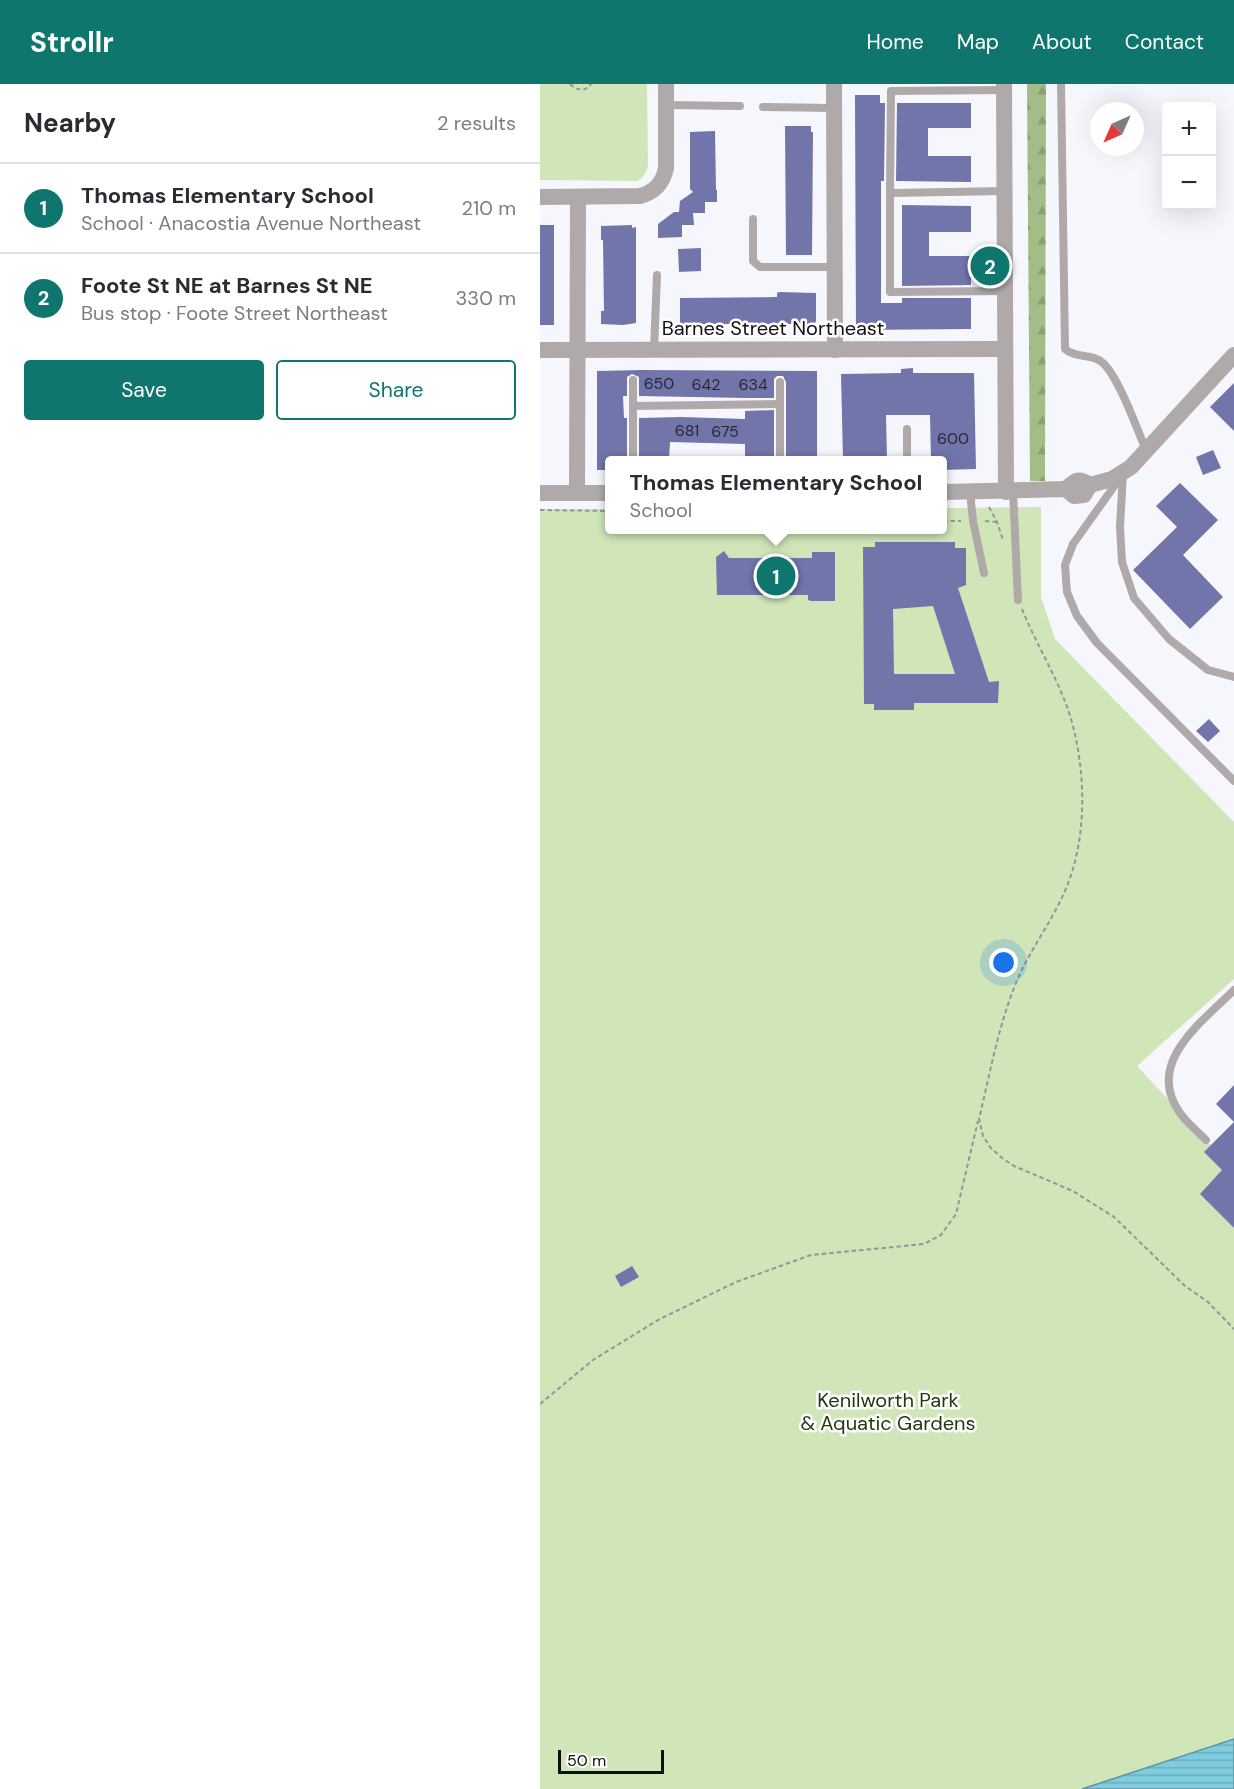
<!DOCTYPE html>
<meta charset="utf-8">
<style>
body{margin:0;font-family:"DM Sans",sans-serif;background:#f2f2f3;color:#2b2b33}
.controls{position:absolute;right:18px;top:18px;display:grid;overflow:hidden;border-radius:6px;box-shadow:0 6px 24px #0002}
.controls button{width:54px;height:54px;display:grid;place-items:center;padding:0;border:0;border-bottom:2px solid #e1e1e2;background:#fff;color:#2b2b33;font:30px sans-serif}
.compass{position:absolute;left:550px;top:18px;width:54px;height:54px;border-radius:50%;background:#fff;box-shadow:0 6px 24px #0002;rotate:225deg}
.scale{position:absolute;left:18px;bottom:15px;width:106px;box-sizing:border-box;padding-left:6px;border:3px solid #0f0f13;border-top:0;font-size:16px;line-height:21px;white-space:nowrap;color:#0f0f13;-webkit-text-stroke:4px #fff;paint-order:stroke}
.you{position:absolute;left:464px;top:879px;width:21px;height:21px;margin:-15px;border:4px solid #fff;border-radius:50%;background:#1a73e8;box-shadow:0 0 0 9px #1a73e833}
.badge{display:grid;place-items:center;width:39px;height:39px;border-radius:50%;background:#0f766e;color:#fff;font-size:20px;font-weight:700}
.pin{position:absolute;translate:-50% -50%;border:3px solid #fff;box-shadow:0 2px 6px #0006}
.popup{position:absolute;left:65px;top:372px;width:342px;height:78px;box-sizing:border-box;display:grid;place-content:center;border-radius:6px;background:#fff;filter:drop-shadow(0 2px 4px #0005);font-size:20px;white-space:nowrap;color:#7c7c81}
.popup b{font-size:22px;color:#2b2b33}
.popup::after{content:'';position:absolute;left:50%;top:100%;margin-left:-12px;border:12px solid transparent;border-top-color:#fff}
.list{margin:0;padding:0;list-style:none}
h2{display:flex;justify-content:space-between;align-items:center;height:78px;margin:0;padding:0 24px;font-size:26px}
h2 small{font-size:20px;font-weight:400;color:#7c7c81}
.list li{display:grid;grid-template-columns:39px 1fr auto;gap:18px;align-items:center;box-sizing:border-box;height:90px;padding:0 24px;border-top:2px solid #e1e1e2}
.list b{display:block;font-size:22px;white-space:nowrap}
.list p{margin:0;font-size:20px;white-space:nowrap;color:#7c7c81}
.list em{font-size:20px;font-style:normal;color:#7c7c81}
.actions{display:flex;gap:12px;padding:18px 24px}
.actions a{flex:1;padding:14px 0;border:2px solid #0f766e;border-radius:6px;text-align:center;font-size:21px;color:#0f766e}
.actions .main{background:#0f766e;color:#fff}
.map{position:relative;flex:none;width:694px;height:1705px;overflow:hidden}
header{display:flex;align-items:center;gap:36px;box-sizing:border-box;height:84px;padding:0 30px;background:#0f766e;color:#fff}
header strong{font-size:28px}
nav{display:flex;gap:33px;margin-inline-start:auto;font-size:21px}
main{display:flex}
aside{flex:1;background:#fff}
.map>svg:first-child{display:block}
.forest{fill:url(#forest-firs)}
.park{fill:#d0e6b9}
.water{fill:url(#water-rules);stroke:#5d93a2;stroke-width:1.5}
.building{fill:#7175aa;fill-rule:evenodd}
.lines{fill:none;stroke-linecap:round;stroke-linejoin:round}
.path{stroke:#94959a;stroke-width:2;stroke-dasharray:4.5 3;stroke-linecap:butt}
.service{stroke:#afa9a9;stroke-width:8}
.minor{stroke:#afa9a9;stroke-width:16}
.labels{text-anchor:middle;stroke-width:5;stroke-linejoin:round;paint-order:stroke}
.number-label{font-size:16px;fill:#282839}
.street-label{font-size:20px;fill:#0f0f13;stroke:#fff}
.park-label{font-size:20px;fill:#26370e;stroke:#fff}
</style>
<header>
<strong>Strollr</strong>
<nav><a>Home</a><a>Map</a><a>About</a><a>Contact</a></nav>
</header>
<main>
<aside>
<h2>Nearby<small>2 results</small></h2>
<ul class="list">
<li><span class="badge">1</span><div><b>Thomas Elementary School</b><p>School · Anacostia Avenue Northeast</p></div><em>210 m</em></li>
<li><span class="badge">2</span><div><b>Foote St NE at Barnes St NE</b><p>Bus stop · Foote Street Northeast</p></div><em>330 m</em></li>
</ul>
<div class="actions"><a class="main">Save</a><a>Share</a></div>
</aside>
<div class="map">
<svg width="694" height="1705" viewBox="0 0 694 1705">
<defs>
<pattern id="forest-firs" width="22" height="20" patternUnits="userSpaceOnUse" patternTransform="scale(1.5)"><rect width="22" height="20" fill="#a3bd86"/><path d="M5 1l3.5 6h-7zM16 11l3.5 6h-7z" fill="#8ba173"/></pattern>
<pattern id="water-rules" width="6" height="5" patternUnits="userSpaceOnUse" patternTransform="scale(1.5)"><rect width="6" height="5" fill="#7eccdf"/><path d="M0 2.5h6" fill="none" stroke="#6caebe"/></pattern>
</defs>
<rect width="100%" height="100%" fill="#f6f7fd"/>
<!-- forest -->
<path class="forest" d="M487 0H506L505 397H490Z"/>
<!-- park -->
<g class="park">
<path d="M0 0H107L108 83 103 93 97 97 0 96Z"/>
<path d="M501 423V513L515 555 694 738V895L597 982 694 1086V1655L542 1705H0V425H69L70 446H403V424Z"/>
</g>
<!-- water -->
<path class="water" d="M694 1655V1705H542Z"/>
<!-- building -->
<g class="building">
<path d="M315 11H340V19H345L344 97H341V219H362V214H431V245L316 246Z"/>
<path d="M357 19H431V44H388V72H431V98L356 97Z"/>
<path d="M245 42H271V48H273L272 171H246Z"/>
<path d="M175 47 176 106H177V118H165V129H153L154 141H142V153L118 154V140L134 128H139L140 117 153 108 150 105V48Z"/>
<path d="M362 121 431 122V148H389V172H431V201L362 202Z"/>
<rect x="0" y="141" width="14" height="100"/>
<path d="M92 141V144L96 143V239L83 241 61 240V227H64L63 156H61V142Z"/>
<path d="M161 164V187L139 188 138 165Z"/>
<path d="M239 208 276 209V238L272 240H140V214L237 213V209Z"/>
<path d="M373 284V289H434L436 385 402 386V376H391L390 331H346L347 376H303L301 290 361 289V285Z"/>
<path d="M102 286 277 287V376H246V298L243 292H237L234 295V314H206L99 312V293L92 290 87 293V312H83L84 334H87V376H69V386H57V287Z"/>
<path d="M694 299V347L670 323Z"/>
<path d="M234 326V376H205V360L130 358 129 376H99V334L141 333 205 335V327Z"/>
<path d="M673 366 681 384 663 391 656 373Z"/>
<path d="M640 399 678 436 643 471 683 513 650 545 593 486 637 443 616 422Z"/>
<path d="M335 458H415V464H426V501L418 504 449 598 459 597 458 619H374V626H334V620H324L323 463H335ZM393 522 415 590H354L353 525Z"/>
<path d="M184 467 189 474H272V468H295V517H271L268 516V511H177L176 473Z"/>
<path d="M669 635 680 647 668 658 656 647Z"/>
<path d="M694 1001V1144L660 1110 682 1086 664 1068 694 1038 676 1020Z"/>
<path d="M92 1182 99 1193 81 1203 75 1192Z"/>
</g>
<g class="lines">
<!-- path -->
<g class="path">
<path d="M30 0C36 6 45 9 51 0"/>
<path d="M449 423 457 438 463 456"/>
<path d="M0 426 70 427"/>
<path d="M403 437H421"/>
<path d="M445 437 457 438"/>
<path d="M482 525C498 565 522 600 533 642 546 694 547 756 525 807 511 839 489 867 476 899 458 943 450 989 439 1035L443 1052 450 1063 462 1074 474 1082 533 1107 574 1133 645 1202 668 1218 694 1245"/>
<path d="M0 1320 53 1276 118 1236 196 1198 271 1171 384 1160 401 1151 416 1130 438 1037"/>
</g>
<!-- service -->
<g class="service">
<path d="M521 0 525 265C536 275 553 269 563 279 579 294 597 345 606 366"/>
<path d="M464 6 351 7 350 109 465 107"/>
<path d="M126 21 200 22"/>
<path d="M223 23 294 24"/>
<path d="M350 109V208L465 207"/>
<path d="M213 135V177L220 183H294"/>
<path d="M114 266 117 191"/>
<path d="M93 296V376"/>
<path d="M93 322 240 320"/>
<path d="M367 345V376"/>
<path d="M240 376V298"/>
<path d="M583 389 580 443 582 478 594 514 629 555 668 586 694 593"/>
<path d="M580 394 533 460 525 481 527 508 537 532 557 559 694 697"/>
<path d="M473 407 478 516"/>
<path d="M430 408 433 437 444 489"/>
<path d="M666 1056C657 1047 647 1039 640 1029 604 979 662 938 694 906"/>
</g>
<!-- minor -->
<g class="minor">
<path d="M294 0 295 266"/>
<path d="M464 0 466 408"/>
<path d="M0 113 100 112C115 108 123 99 126 84V0"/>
<path d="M0 266 465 265"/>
<path d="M526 405C535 396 538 393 550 401L572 395 591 383 694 271"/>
<path d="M403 408 526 405 534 412 544 411 550 401"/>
<path d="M0 409H70"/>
<path d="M37 409 38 113"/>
</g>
</g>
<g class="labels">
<!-- number labels -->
<g class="number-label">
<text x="119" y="305">650</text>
<text x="166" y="306">642</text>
<text x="213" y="306">634</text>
<text x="147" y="352">681</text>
<text x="185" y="353">675</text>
<text x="413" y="360">600</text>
</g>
<!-- street labels -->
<g class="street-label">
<text x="233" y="251">Barnes Street Northeast</text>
</g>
<!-- park labels -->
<g class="park-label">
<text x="348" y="1323">Kenilworth Park<tspan x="348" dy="23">&amp; Aquatic Gardens</tspan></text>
</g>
</g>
</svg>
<div class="controls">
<button>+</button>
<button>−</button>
</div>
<svg class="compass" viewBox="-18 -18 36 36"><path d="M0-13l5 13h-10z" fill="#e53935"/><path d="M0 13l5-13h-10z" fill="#7c7c81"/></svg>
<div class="scale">50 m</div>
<div class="you"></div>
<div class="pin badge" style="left:236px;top:492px">1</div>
<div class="popup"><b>Thomas Elementary School</b>School</div>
<div class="pin badge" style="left:450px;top:182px">2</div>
</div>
</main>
